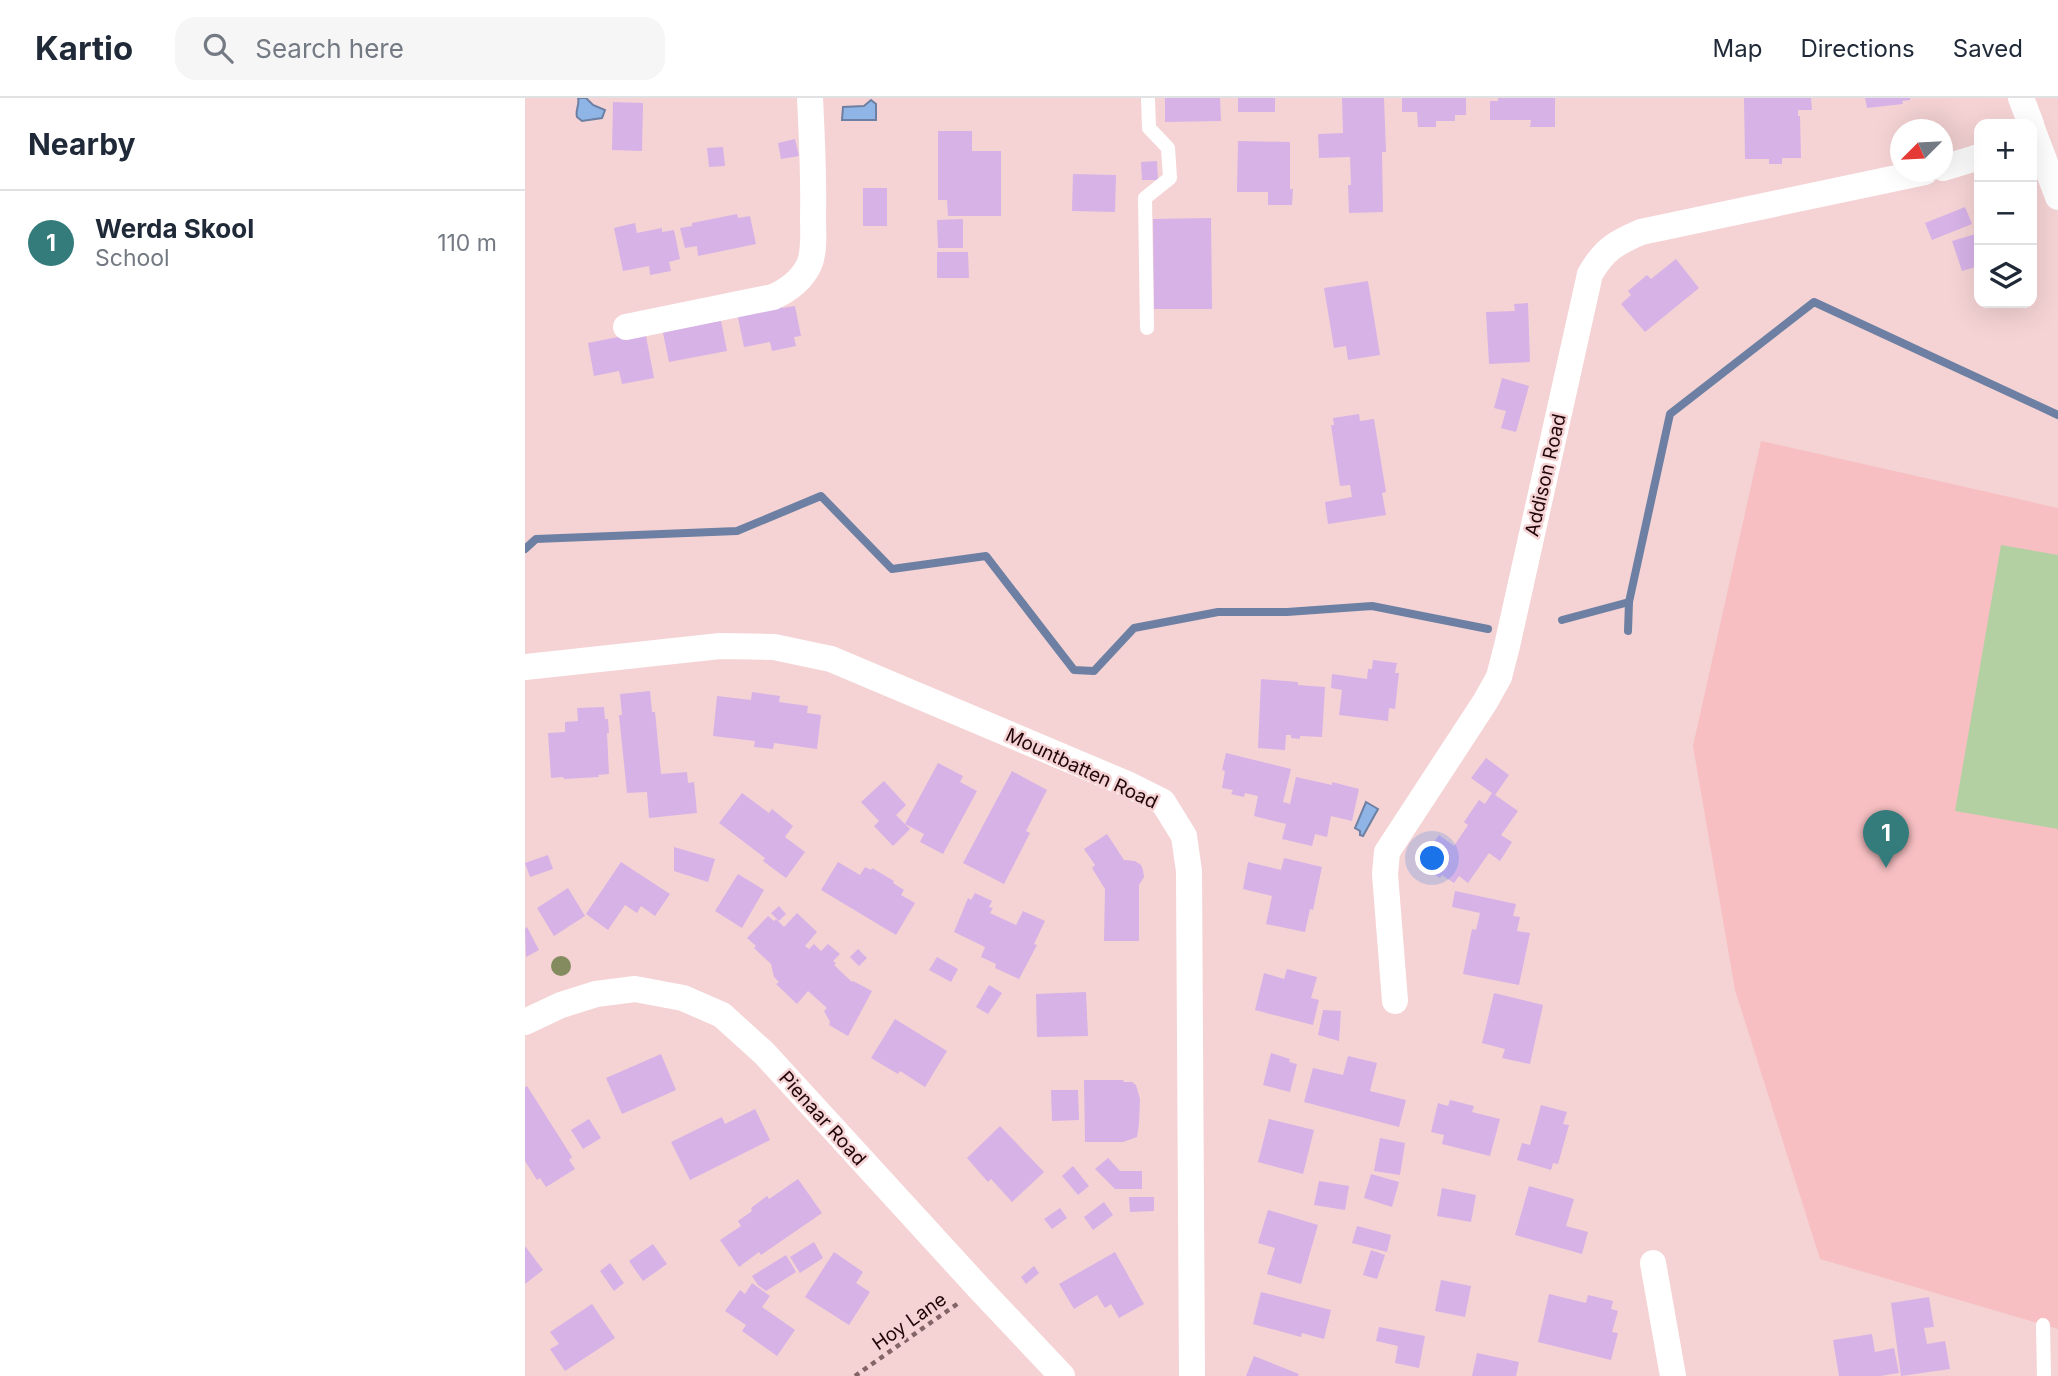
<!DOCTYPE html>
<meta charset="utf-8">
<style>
body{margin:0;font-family:Inter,sans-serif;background:#f6f6f7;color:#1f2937}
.controls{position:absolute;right:21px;top:21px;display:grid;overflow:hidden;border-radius:14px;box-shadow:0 7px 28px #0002}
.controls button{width:63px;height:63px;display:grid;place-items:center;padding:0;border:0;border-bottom:2px solid #e0e1e3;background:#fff;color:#1f2937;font:35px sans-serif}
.compass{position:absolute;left:1365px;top:21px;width:63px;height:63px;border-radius:50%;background:#fff;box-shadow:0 7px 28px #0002;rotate:246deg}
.you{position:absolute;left:908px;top:761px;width:24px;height:24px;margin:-18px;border:5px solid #fff;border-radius:50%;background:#1a73e8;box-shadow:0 0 0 10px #1a73e833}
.badge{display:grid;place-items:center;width:46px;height:46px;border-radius:50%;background:#337c7b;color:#fff;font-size:23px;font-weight:700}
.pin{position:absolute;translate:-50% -58px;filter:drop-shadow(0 2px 4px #0008)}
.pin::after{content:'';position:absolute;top:37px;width:24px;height:21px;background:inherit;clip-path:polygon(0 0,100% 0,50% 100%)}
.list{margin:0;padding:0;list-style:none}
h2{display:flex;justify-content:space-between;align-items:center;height:91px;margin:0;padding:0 28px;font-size:30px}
h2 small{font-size:23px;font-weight:400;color:#747a83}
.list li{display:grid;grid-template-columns:46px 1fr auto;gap:21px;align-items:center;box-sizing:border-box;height:105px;padding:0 28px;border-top:2px solid #e0e1e3}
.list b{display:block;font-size:26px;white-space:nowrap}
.list p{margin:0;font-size:23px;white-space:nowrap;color:#747a83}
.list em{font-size:23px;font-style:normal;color:#747a83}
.icon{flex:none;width:38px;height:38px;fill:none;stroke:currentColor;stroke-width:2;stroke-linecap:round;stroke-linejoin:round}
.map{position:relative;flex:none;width:1533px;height:1278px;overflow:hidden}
header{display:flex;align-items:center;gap:42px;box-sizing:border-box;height:98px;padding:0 35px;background:#fff;border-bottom:2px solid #e0e1e3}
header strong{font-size:33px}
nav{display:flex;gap:38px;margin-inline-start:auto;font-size:24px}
.search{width:490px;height:63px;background:#f6f6f7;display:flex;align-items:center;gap:18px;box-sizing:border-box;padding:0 24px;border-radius:21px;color:#747a83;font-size:26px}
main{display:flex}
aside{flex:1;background:#fff}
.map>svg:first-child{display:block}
.built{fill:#f7bfc2}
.green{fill:#b3d0a3}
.water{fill:#8eb5e5;stroke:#6d80a3;stroke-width:2}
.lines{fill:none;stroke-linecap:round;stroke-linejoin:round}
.stream{stroke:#6d80a3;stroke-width:8}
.building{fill:#d6b2e7}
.path{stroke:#836567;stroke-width:4.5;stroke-dasharray:5 5;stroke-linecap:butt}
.lane{stroke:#fff;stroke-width:14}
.street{stroke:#fff;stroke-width:26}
.tree{fill:#848b5f}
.labels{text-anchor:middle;stroke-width:5;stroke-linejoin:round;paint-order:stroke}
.street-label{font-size:19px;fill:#210609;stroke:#f5d3d4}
</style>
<header>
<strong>Kartio</strong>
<div class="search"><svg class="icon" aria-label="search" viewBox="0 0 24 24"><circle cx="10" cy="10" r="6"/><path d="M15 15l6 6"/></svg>Search here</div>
<nav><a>Map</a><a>Directions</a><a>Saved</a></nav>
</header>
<main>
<aside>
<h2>Nearby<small></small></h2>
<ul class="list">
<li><span class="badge">1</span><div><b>Werda Skool</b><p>School</p></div><em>110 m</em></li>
</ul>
</aside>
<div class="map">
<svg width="1533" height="1278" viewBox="0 0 1533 1278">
<rect width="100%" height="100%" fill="#f5d3d4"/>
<!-- built -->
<path class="built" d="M1236 343 1533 410V1231L1295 1161 1210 892 1168 648Z"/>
<!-- green -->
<path class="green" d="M1476 447 1533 457V731L1430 713Z"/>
<!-- water -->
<g class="water">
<path d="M53 0H61L68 7 80 12 77 20 57 23 52 19C50 12 55 6 53 0Z"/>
<path d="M346 2 351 6V22H317L318 9 339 8Z"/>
<path d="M841 704 853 711 838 738 835 737V733L830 730Z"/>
</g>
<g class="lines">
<!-- stream -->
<g class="stream">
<path d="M0 451 11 441 212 433 296 398 367 471 461 458 549 572 569 573 609 530 693 514H762L847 508 963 531"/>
<path d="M1037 522 1104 504"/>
<path d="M1103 533 1104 504 1145 316 1289 204 1533 317"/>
</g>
</g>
<!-- building -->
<g class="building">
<path d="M640 0H695L696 23 640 24Z"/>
<rect x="713" y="0" width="37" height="14"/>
<path d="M817 0H859L861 54H857L858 114 824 115 823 87H826L825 59 794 60 793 36 818 35Z"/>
<path d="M877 0H941V17H930V23H911V29H893L892 14H877Z"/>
<path d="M973 0H1030V29H1005L1006 22H965V3H973Z"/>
<path d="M1219 0H1286L1287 12H1273V18H1275L1276 60H1257V66H1244V61H1220Z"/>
<path d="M1340 0H1385V2L1377 3 1378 6 1342 10Z"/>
<path d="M88 4 118 5 117 53 87 52Z"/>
<path d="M413 33H447V53H476V118H423L422 102H413Z"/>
<path d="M270 41 274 58 256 61 253 45Z"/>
<path d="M713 43 765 44V91H768L767 107H743V94H712Z"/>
<path d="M198 49 200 68 184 69 182 50Z"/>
<path d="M632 63 633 82H617L616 64Z"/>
<path d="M548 76 591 77 590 114 547 113Z"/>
<rect x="338" y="90" width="24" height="38"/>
<path d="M1440 109 1447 126 1407 142 1400 125Z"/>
<path d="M212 116 213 120 225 118 231 146 173 158 172 148 160 150 155 130 167 128V125Z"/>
<path d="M686 120 687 211H629L628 121Z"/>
<path d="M438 121V150H413L412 122Z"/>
<path d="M110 125 112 135 137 130V134L149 132 155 161 144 164 146 173 125 177 124 168 98 173 89 130Z"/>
<path d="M1454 135V168L1437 173 1427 143Z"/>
<path d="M412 154H443L444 180H412Z"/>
<path d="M1151 161 1174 190 1120 234 1096 206 1106 197 1103 193 1122 177 1126 181Z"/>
<path d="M843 183 855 257 823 262 821 248 809 250 799 190Z"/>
<path d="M1003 205 1005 264 964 266 961 214 990 213 989 206Z"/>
<path d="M256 206 257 210 270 208 276 238 269 239 271 248 247 253 245 244 219 249 212 215Z"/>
<path d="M196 223 202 253 144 264 137 230Z"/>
<path d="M108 236 121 238 129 280 97 286 94 273 69 278 63 245Z"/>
<path d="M977 280 1004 288 991 334 976 330 981 313 969 310Z"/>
<path d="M834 316 835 323 849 321 861 394 857 395 861 417 803 426 800 404 827 399 825 387 815 388 806 327H809L808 320Z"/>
<path d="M848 562 872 565 870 575H874L870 611 864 610 863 623 814 617 817 592 806 590 807 576 842 581 843 571H847Z"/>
<path d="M736 581 773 584V587L800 589 797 639 775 638V641L766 640V637H761L760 652 733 650Z"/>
<path d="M125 593 127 614H130L136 676 162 674 163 685 169 684 172 715 124 720 122 694 102 695 94 617H97L95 596Z"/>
<path d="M227 594 255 598 254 604 283 608 282 615 296 617 292 651 249 645 248 651 229 649 230 643 188 638 192 598 226 602Z"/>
<path d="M79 609 80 621H83L84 635H82L84 676 73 677 74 679 39 681 38 679 26 680 23 635 40 634V624L53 623 52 610Z"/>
<path d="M701 655 766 671 758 704 765 706 771 679 807 687V684L834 691 827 723 806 718 802 739 790 736 787 748 757 741 761 726 729 718 733 698 720 695 719 699 706 696 708 692 697 690 700 673 697 672Z"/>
<path d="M961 660 984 677 970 697 993 713 976 737 987 744 975 763 964 755 943 785 934 778 929 785 917 777 915 780 894 766 914 737 929 748 943 727 939 724 954 702 960 706 967 695 946 680Z"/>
<path d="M413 665 438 678 435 684 452 693 418 756 395 744 399 736 380 726Z"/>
<path d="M487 673 522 692 501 733 505 735 479 786 438 765Z"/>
<path d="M359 683 381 707 371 717 385 731 368 748 349 728 354 723 336 704Z"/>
<path d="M217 695 244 715 247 711 268 728 260 739 280 754 261 780 238 763 240 760 194 725Z"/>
<path d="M582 736 599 762 610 763 616 767 618 772 619 779 614 787V843H579L580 791 567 770 570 767 559 751Z"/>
<path d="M149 749 190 761 183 784 149 773Z"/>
<path d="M23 757 28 771 5 779 0 765Z"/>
<path d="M759 760 797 769 788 812 785 811 780 834 741 826 747 798 718 791 723 764 756 772Z"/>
<path d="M96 764 145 796 130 818 116 808 112 815 100 807 83 832 61 816Z"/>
<path d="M313 764 335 777 340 769 346 772 347 770 369 783 368 785 379 792 376 797 390 805 371 837 296 792Z"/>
<path d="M213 776 239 792 217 830 190 813Z"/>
<path d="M43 790 60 818 29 838 12 810Z"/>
<path d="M930 793 991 806 988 818 995 819 992 833 1005 835 994 887 938 876 947 831 951 832 955 815 927 809Z"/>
<path d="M450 795 467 803 464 809 468 810 465 815 491 827 498 813 520 823 509 846 512 847 494 881 470 870 471 866 456 859 460 849 429 834 443 800 446 802Z"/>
<path d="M254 808 261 816 254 823 246 815Z"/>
<path d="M272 815 292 834 280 848 284 851 289 846 296 853 303 846 315 856 308 863 311 865 309 867 327 884 328 883 347 893 323 938 304 927 305 924 299 913 302 910 283 893 272 906 251 886 254 884 249 879 246 866 229 850 231 848 222 840 243 818 249 823 251 821 259 829Z"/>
<path d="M2 829 14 852 1 859 0 831Z"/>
<path d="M333 851 342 860 334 868 325 859Z"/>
<path d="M412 859 433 871 426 884 404 872Z"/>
<path d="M762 871 792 879 786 900 794 902 788 927 730 912 739 875 759 881Z"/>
<path d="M464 887 477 895 463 916 451 909Z"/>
<path d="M561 894 563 938 512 939 511 896Z"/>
<path d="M969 895 1018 907 1005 966 977 960 980 951 957 945Z"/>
<path d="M798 912 816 913 814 943 793 937Z"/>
<path d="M370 921 422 953 400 989 375 973 373 976 346 960Z"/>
<path d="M746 955 765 961 764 964 772 966 765 994 738 987Z"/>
<path d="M136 956 151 992 97 1016 81 980Z"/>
<path d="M823 958 852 965 845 993 881 1002 874 1029 779 1004 788 970 818 977Z"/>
<path d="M559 982H598L599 984H607L611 987 615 1001 614 1026 612 1039 598 1044H560Z"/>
<path d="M2 988 47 1059 44 1062 50 1071 21 1089 15 1080 12 1082 0 1063V989Z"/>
<path d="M526 992H553L554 1022 527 1023Z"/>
<path d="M925 1002 949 1008 947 1014 975 1021 965 1058 917 1046 919 1037 906 1034 913 1005 923 1008Z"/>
<path d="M1016 1007 1042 1014 1038 1026 1044 1027 1033 1066 1028 1065 1026 1072 992 1062 997 1045 1005 1047Z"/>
<path d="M230 1011 245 1042 165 1082 146 1044 197 1019 200 1026Z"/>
<path d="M64 1021 76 1040 58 1051 46 1032Z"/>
<path d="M744 1021 789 1032 778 1076 733 1064Z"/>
<path d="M475 1028 519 1074 487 1104 466 1081 463 1084 442 1060Z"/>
<path d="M855 1040 880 1045 875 1077 849 1073Z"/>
<path d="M583 1060 595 1073H617V1091H590L570 1071Z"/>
<path d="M548 1068 564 1088 553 1097 537 1078Z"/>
<path d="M846 1076 874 1084 867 1109 839 1100Z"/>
<path d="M273 1081 297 1115 236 1157 234 1154 214 1169 195 1142 216 1128 213 1123 227 1113 226 1110 242 1098 244 1101Z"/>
<path d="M794 1083 824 1088 820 1112 789 1107Z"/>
<path d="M1004 1088 1049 1101 1041 1128 1063 1134 1057 1156 990 1137Z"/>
<path d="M917 1090 951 1097 946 1124 912 1118Z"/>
<path d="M604 1099H629V1113L605 1114Z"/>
<path d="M579 1104 588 1117 568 1132 559 1119Z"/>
<path d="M535 1110 542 1120 527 1131 519 1121Z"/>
<path d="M743 1112 793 1127 776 1186 742 1176 750 1150 733 1145Z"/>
<path d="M832 1128 866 1137 862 1154 827 1145Z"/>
<path d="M289 1144 298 1160 275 1175 265 1159Z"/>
<path d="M128 1146 142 1166 118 1183 104 1163Z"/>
<path d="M0 1148 18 1172 0 1186Z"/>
<path d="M846 1152 860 1157 852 1181 838 1177Z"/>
<path d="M309 1154 338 1174 331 1185 345 1194 324 1227 280 1199Z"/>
<path d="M590 1154 619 1206 594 1220 586 1206 580 1210 572 1197 549 1211 534 1186Z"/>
<path d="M261 1157 271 1174 241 1193 233 1187 227 1178Z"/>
<path d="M85 1165 99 1185 89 1193 75 1173Z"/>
<path d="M509 1168 514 1175 501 1186 496 1179Z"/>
<path d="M916 1182 946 1188 940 1219 910 1213Z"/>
<path d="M227 1185 245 1198 237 1209 270 1232 252 1258 217 1233 221 1227 200 1213 215 1192 220 1196Z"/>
<path d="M736 1194 806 1212 799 1241 777 1235 776 1239 728 1226Z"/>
<path d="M1024 1196 1061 1205 1063 1197 1088 1203 1086 1211 1093 1213 1087 1234 1093 1235 1086 1262 1013 1244Z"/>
<path d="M1404 1199 1409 1229 1399 1230 1402 1246 1420 1243 1425 1271 1376 1278 1366 1205Z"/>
<path d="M67 1206 90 1240 40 1273 25 1251 34 1246 25 1234Z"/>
<path d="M854 1229 900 1238 894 1270 870 1265 873 1248 851 1243Z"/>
<path d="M1347 1236 1350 1254 1369 1250 1374 1275 1355 1278H1314L1308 1242Z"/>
<path d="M952 1255 994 1264 991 1278H947Z"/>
<path d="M729 1258 774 1276 773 1278H721Z"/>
</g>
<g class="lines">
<!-- path -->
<path class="path" d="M330 1278 435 1204"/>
<!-- lane -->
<g class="lane">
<path d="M622 230 620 100 645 80 643 50 624 30 623 0"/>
<path d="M1518 1227 1519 1278"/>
</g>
<!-- street -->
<g class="street">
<path d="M1496 0 1506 26"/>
<path d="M1507 30 1533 99"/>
<path d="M1418 70 1454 59"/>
<path d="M101 229 248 199C264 192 276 183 284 167 290 153 288 135 288 119 289 79 287 40 285 0"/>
<path d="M0 569 195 548 249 549 306 561 602 686 638 704 659 738 664 773 667 1278"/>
<path d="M870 903 860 776 862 754 960 604 974 579 982 548 1065 176C1079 152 1090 145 1116 134L1400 74"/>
<path d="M0 924 36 907 71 896 110 891 158 900 197 917 239 955 454 1190 537 1278"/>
<path d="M1128 1165 1148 1278"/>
</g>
</g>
<!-- trees -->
<circle class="tree" cx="36" cy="868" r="10"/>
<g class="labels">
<!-- street labels -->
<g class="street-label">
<text transform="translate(1020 377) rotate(-77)" y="7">Addison Road</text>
<text transform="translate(557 670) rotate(25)" y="7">Mountbatten Road</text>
<text transform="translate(298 1020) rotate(48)" y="7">Pienaar Road</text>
<text transform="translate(384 1223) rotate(-35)" y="7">Hoy Lane</text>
</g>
</g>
</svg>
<div class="controls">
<button>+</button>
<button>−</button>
<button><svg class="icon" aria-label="layers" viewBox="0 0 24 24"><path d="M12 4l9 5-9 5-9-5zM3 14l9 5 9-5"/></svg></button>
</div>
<svg class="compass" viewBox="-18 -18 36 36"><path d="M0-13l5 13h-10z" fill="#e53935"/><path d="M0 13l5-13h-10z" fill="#747a83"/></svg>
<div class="you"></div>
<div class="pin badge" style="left:1361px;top:770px">1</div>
</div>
</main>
